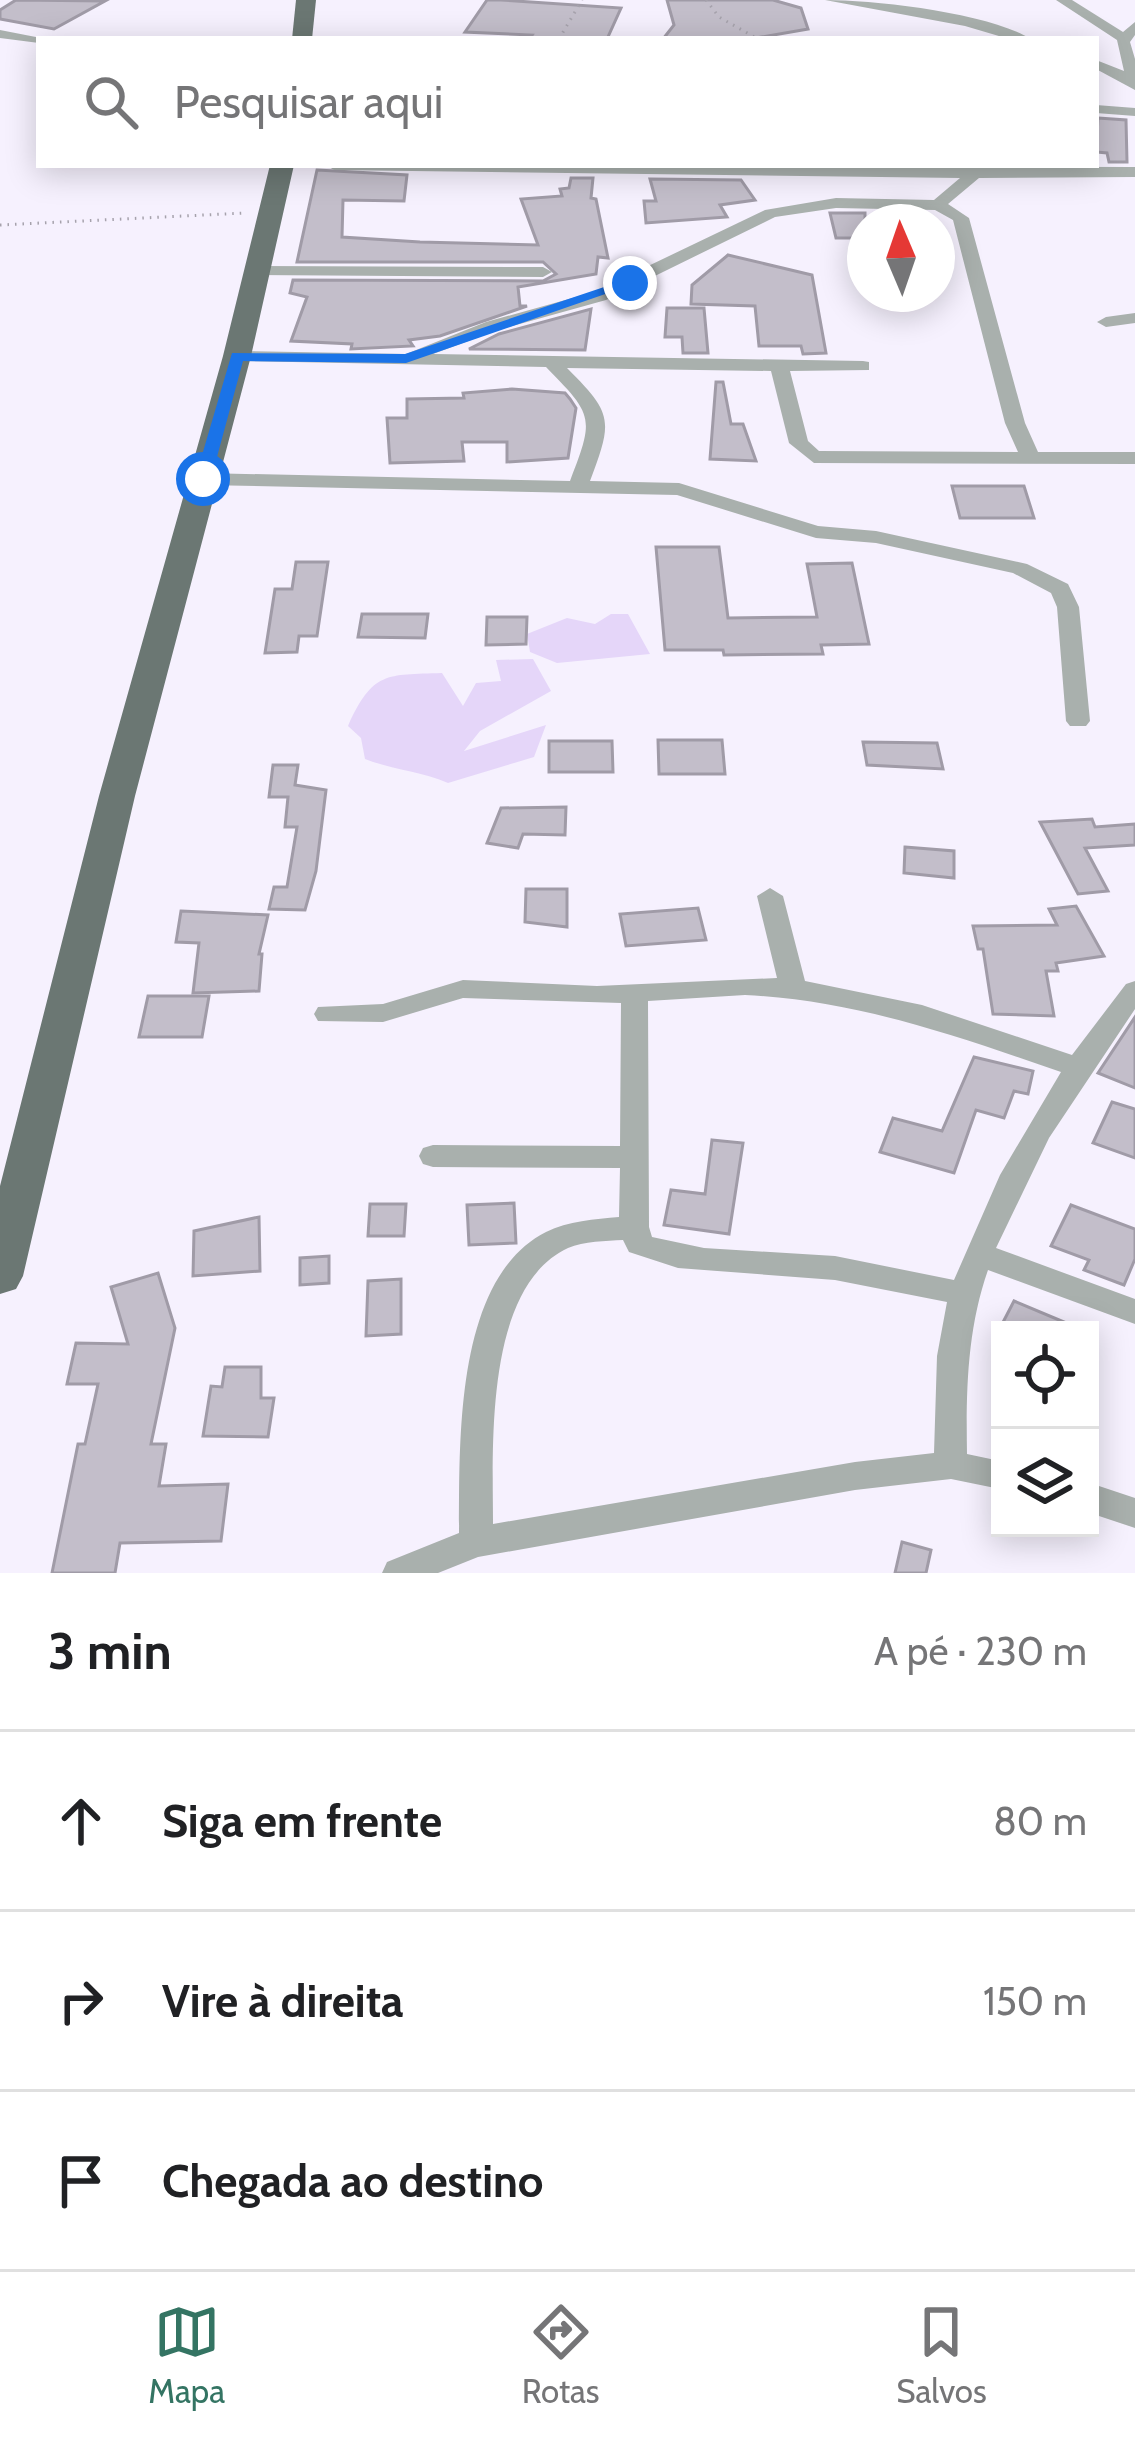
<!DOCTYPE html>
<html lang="pt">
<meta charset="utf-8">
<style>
body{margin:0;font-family:Cabin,sans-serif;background:#f2f2f2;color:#202124}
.controls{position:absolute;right:36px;bottom:36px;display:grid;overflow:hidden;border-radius:0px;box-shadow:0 6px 30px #0003}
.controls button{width:108px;height:108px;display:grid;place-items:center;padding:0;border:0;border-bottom:3px solid #e0e0e0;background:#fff;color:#202124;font:60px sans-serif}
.compass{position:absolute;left:847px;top:204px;width:108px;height:108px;border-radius:50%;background:#fff;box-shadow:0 6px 30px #0003;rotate:358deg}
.stop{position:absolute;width:36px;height:36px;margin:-27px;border:9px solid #1a73e8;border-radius:50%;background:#fff}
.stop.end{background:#1a73e8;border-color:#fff;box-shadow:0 3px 12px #0008}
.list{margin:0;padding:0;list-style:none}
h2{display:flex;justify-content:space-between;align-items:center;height:156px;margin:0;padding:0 48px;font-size:51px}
h2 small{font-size:39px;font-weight:400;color:#757577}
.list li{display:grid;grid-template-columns:78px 1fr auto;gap:36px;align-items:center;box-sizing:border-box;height:180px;padding:0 48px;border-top:3px solid #e0e0e0}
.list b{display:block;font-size:45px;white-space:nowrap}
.list em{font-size:39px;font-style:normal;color:#757577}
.icon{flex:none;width:66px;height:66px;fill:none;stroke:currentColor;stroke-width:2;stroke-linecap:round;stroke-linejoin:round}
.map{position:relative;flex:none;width:1135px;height:1573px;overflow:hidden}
.search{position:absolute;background:#fff;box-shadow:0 6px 30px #0003;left:36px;right:36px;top:36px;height:132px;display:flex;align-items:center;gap:30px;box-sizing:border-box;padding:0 42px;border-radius:0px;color:#757577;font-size:45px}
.sheet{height:696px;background:#fff}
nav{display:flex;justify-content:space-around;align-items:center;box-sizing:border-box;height:168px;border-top:3px solid #e0e0e0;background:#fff;font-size:33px;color:#757577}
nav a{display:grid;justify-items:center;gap:6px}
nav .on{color:#347463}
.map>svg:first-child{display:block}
.green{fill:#e5d6f9}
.building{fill:#c3beca;stroke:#a09ba7;stroke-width:3}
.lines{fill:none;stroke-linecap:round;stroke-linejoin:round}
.path{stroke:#a6a2ac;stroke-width:3;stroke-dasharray:1.5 6;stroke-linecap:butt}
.minor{fill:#a9b0ad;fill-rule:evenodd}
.primary{fill:#6b7773;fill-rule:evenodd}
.route{fill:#1a73e8}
</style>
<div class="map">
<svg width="1135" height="1573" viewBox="0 0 1135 1573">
<rect width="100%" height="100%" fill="#f6f1fe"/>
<!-- green -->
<g class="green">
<path d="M611 614H628L650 654 557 663 530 652 527 634 567 618 595 624Z"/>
<path d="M533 659 551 691 480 731 464 751 546 725 534 757 448 783C420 771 393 770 365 759L361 738 348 726C373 671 386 675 442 673L463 706 476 683 501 681 496 660Z"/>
</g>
<!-- building -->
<g class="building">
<path d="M16 0 105 1 54 29 0 19V10Z"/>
<path d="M487 0H501L621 8 607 39H529L532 35 465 32Z"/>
<path d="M667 0H773L801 8 808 29 750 39H663L674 25Z"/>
<path d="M1098 118 1126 120 1127 162H1109L1107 153 1096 152Z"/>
<path d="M317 170 407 175 404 201 343 200 342 237 420 242 538 245 521 199 562 196 560 189 569 188 571 178H593L591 198 596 199 608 258 598 257 596 274 518 287 520 306H527L440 336 409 340 413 346 351 349 352 344 291 341 307 297 290 293 293 280 543 281 556 274 543 262H297Z"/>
<path d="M650 179 741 180 755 200 720 205 727 217 646 223 644 201H656Z"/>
<path d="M830 213H865V238H836Z"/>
<path d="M728 255 812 275 826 353 803 354 801 346H759L755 306 691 304 692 285Z"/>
<path d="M667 308H704L708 353H683L682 337H665Z"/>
<path d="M591 309 585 350 469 349 499 334Z"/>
<path d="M716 382H723L731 424H743L756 461 710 459Z"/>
<path d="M512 389 565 393 570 399 576 408 568 458 507 462V442H462L464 461 390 463 387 418H407V399L464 398 463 393Z"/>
<path d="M952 486H1024L1034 518H960Z"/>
<path d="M656 547H719L728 618 817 617 807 564 852 563 869 644 821 645 823 654 724 655 723 650H665Z"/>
<path d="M296 562H328L317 636H299L297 652 265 653 275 589H292Z"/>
<path d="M362 614H428L425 638 358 637Z"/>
<path d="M487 617H527L526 644 486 645Z"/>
<path d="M658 740H722L725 774H659Z"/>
<path d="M549 741H612L613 772H549Z"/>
<path d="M863 742 937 743 943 769 867 765Z"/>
<path d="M273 765H298L295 785 326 790 316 871 305 910 269 909 274 887H287L297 827H285L288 797H269Z"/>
<path d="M566 807 565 835 523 834 518 848 487 843 501 808Z"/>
<path d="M1092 819 1095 827 1135 824V845L1085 848 1108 891 1078 894 1040 822Z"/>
<path d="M905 847 954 851V878L904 873Z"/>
<path d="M526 889H567V927L525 922Z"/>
<path d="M1076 906 1104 956 1056 963 1058 971H1046L1054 1016 993 1014 983 949H978L973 926 1057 925 1049 909Z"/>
<path d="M698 908 706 940 626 946 620 914Z"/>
<path d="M181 911 268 915 259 954H262L259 991 193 993 199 943 176 942Z"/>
<path d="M148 996H209L202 1037H139Z"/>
<path d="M1135 1017V1088L1098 1073Z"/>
<path d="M974 1057 1033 1071 1028 1094 1014 1091 1004 1118 976 1110 954 1173 880 1152 893 1118 942 1131Z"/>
<path d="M1112 1102 1135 1109V1158L1093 1143Z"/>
<path d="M712 1140 743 1143 729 1234 664 1225 671 1190 705 1194Z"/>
<path d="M514 1203 516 1243 469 1245 467 1205Z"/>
<path d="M370 1204H406L404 1236H368Z"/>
<path d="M1071 1205 1135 1229V1259L1124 1285 1084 1270 1089 1260 1051 1246Z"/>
<path d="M259 1217 260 1271 193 1276 194 1231Z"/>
<path d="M329 1256V1283L300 1285V1258Z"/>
<path d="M158 1273 175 1328 151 1444H166L159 1486 228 1484 221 1541 120 1543 115 1573H52L78 1444H85L98 1384H67L76 1343 128 1344 111 1287Z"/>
<path d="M401 1279V1334L366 1336 368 1281Z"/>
<path d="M1014 1301 1083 1330H999Z"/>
<path d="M225 1367H261V1398H274L268 1437 203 1436 211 1386 222 1387Z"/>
<path d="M902 1542 931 1550 926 1573H895Z"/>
</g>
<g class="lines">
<!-- path -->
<g class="path">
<path d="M706 0 719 17 758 39"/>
<path d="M559 39 582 0"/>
<path d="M0 225 245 213"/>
</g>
<!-- minor -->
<g class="minor">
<path d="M825 0C877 0 988 13 1031 39H1009L965 26Z"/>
<path d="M1056 0H1072L1123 32 1135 22V35L1130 42 1135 59V90L1096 69V60L1124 71 1117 40Z"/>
<path d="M0 30 46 39H39V43L0 38Z"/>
<path d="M1096 105 1135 108V116L1096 113Z"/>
<path d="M326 165 1135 167V177L979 178 948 204 969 218 1025 423 1038 452H1135V464L814 463 789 443 771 371 567 368C613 414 613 420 590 481L679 483 818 526 876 531 1027 564 1068 584 1079 607 1090 721 1086 726H1070L1066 721 1057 607 1051 593 1013 573 876 543 816 538 677 495 203 485 193 479 203 473 570 481C595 417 593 415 546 367L237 361 228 356 237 351 406 354 486 322 594 292 765 210 836 198 934 200 960 178 334 170ZM836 208 935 210 953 220 1005 423 1018 452 819 451 808 441 790 371 869 370V362L863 361 433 354 498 330 606 300 775 217Z"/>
<path d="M258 266 543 267 552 272 543 277 252 275V267Z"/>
<path d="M1135 313V323L1106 327 1097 322 1106 317Z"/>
<path d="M770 888 783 896 805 981 922 1005 1072 1055 1126 984 1135 981V1009L1049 1138 996 1248 1135 1299V1324L988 1270C967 1330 966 1391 967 1454L1000 1461V1489L951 1479 855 1490 478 1557 438 1573H382L387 1562 459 1533C460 1446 453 1279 546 1232 568 1221 595 1219 619 1217L620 1168 433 1167 423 1164 419 1156 423 1148 433 1145 620 1146 621 1003 463 998 383 1022 318 1021 314 1014 318 1007 383 1004 463 980 597 986 777 978 757 896ZM745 995C855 1000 957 1036 1061 1072L1000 1175 954 1280 835 1256 704 1248 652 1237 649 1227 648 1001ZM623 1240 629 1252 678 1268 835 1280 947 1302 937 1356 934 1453 855 1462 493 1524C493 1447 484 1287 568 1248 584 1241 606 1241 623 1240Z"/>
<path d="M1090 1483 1135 1498V1528L1090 1513Z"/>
</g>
<!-- primary -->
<g class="primary">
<path d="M296 0H316L312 39H292Z"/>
<path d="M270 165H294L251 356 135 796 23 1276 16 1289 0 1294V1186L99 796 223 356Z"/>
</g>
</g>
<!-- route -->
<path class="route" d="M625 280 637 283 406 363 243 361 211 479 203 484 195 479 232 353 405 354Z"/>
</svg>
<div class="controls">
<button><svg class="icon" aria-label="locate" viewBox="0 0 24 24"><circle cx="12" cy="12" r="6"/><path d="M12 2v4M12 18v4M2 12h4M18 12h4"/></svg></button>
<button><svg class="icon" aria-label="layers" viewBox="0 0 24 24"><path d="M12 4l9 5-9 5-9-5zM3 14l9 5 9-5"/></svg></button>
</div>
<svg class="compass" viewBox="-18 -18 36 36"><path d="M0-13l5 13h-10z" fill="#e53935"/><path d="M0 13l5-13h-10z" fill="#757577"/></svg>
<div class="stop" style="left:203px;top:479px"></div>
<div class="stop end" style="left:630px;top:283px"></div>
<div class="search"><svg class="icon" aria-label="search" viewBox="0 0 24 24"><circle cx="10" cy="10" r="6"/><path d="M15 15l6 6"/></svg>Pesquisar aqui</div>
</div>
<section class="sheet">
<h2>3 min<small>A pé · 230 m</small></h2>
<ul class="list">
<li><svg class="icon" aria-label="ahead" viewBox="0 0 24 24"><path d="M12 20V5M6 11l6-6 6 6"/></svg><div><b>Siga em frente</b></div><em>80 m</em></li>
<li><svg class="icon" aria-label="right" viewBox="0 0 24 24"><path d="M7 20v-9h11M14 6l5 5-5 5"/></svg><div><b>Vire à direita</b></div><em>150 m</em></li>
<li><svg class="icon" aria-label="arrive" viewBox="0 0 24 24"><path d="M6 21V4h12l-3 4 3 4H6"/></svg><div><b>Chegada ao destino</b></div></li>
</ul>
</section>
<nav>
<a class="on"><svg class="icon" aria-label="map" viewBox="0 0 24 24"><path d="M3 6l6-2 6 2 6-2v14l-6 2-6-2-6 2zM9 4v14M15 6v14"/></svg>Mapa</a>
<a><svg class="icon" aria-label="directions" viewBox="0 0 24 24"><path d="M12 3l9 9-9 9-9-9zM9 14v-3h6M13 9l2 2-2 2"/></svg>Rotas</a>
<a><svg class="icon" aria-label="saved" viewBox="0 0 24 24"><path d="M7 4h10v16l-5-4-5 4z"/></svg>Salvos</a>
</nav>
